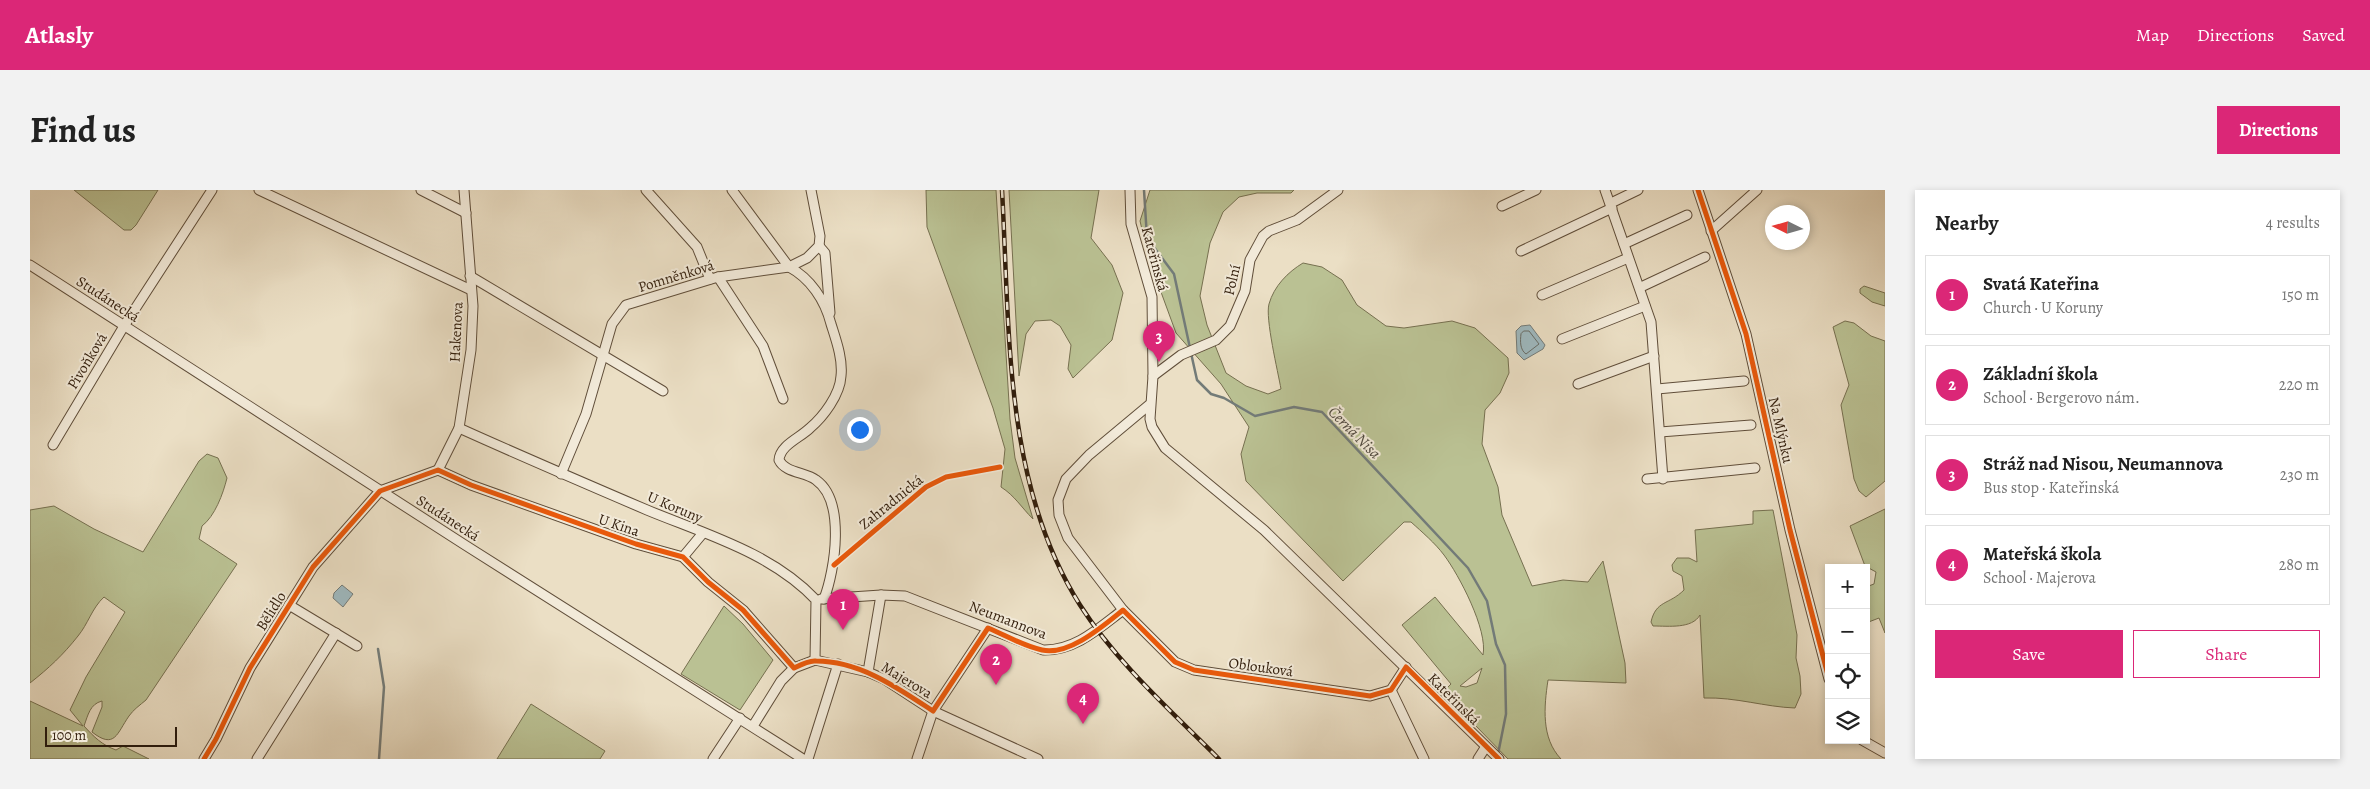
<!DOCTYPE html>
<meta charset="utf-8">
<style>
body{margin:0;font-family:Alegreya,serif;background:#f2f2f2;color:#222}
.controls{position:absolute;right:15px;bottom:15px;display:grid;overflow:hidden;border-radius:0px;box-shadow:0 2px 8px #0003}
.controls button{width:45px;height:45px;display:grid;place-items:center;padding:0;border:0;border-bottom:1px solid #e0e0e0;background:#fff;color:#222;font:25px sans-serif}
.compass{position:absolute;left:1735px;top:15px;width:45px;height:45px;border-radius:50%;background:#fff;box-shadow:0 2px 8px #0003;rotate:275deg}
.scale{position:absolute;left:15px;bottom:12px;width:132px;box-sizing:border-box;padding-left:5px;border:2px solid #321e0c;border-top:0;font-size:14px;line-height:18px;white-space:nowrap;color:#321e0c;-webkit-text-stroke:4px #f2ead9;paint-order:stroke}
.you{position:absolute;left:829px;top:239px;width:18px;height:18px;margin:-12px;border:4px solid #fff;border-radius:50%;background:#1a73e8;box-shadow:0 0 0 8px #1a73e833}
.badge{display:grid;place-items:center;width:32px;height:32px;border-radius:50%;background:#db2777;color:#fff;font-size:16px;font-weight:700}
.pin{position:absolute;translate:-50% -41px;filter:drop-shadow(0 1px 2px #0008)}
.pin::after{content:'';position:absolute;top:26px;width:18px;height:15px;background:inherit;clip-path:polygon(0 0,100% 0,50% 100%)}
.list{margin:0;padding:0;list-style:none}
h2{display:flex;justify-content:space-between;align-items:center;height:65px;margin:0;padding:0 20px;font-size:21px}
h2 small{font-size:16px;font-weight:400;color:#767676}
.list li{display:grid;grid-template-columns:32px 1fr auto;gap:15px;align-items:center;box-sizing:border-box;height:80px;margin:0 10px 10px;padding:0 10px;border:1px solid #e0e0e0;border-radius:0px}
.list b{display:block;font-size:19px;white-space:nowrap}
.list p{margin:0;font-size:16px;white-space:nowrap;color:#767676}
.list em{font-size:16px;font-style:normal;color:#767676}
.actions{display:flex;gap:10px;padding:15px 20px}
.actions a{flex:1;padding:11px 0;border:1px solid #db2777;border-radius:0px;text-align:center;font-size:18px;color:#db2777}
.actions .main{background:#db2777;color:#fff}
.icon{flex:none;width:28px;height:28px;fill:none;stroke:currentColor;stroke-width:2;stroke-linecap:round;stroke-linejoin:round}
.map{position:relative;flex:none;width:1855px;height:569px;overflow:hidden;border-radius:0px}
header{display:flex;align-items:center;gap:30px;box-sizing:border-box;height:70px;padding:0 25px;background:#db2777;color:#fff}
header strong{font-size:24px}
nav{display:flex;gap:28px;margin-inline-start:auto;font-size:18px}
.intro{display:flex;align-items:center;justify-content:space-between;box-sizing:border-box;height:120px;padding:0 30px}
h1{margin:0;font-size:35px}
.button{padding:12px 22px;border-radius:0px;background:#db2777;color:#fff;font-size:18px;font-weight:700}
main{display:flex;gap:30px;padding:0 30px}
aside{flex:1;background:#fff;border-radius:0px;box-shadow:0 2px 8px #0003}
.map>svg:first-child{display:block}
.green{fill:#bac193;stroke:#767050;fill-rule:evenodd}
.water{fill:#9eb9c0;stroke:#737b78}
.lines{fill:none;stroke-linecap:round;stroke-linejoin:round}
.shore{stroke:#686c66;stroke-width:1}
.stream{stroke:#737b78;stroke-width:2.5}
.minor-casing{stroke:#604e3a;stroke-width:11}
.minor{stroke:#f2ead9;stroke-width:9}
.rail-casing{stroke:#321e0c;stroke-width:4.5}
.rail{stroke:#f2ead9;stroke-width:2.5;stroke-dasharray:8;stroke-linecap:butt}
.cycleway-casing{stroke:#f2ead9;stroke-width:8}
.cycleway{stroke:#e8590c;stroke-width:5}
.labels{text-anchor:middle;stroke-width:4;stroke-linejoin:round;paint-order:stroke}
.street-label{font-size:15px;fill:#321e0c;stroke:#f2ead9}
.water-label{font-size:16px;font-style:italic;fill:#524c42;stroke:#f2ead9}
</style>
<header>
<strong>Atlasly</strong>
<nav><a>Map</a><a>Directions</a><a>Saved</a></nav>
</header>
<div class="intro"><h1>Find us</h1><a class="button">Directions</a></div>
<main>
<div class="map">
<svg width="1855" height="569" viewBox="0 0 1855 569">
<rect width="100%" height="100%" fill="#ebdfc5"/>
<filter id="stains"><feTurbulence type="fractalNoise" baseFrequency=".004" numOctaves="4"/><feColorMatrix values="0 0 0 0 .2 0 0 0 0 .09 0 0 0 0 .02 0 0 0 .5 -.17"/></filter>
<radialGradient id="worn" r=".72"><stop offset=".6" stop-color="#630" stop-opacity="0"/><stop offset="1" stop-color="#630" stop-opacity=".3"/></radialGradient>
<!-- green -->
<g class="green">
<path d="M44 0H128L106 35 101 40H94Z"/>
<path d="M896 0H966L980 229 985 268 1003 329C991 317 985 306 971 297L975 259 963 218 897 37Z"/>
<path d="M979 0H1069L1061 48 1082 75 1093 103 1082 150 1043 188 1038 179 1041 155 1030 136 1021 130 1005 131 996 144 989 186Z"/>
<path d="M1120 0H1264L1261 3H1227L1209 7 1193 22 1180 53 1170 106 1177 135 1196 183 1216 196 1238 204 1251 199C1248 182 1235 128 1239 114 1244 96 1258 82 1273 73L1292 77 1312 90 1327 115 1356 136 1374 138 1422 131 1445 138 1478 168 1479 183 1470 203 1455 220 1452 254 1468 297 1472 325 1502 396 1533 390 1558 392 1573 371 1595 473 1596 493 1518 490C1514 517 1511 548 1531 569H1478L1413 502 1421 494 1372 435 1405 407 1453 465C1458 440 1429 385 1414 365 1405 353 1392 342 1381 332H1374L1313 391 1216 291 1211 264 1219 237 1191 194 1146 143 1120 72 1110 31ZM1452 478 1447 493 1436 497 1430 496Z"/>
<path d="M1834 96 1855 103V116L1842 112 1830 103V99Z"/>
<path d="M1815 131 1824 133 1841 146 1855 151V291L1836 307 1829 301 1824 289 1811 215 1819 195 1803 137Z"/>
<path d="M177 264 188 268 197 288C193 304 185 326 172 336L169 349 207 374 116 510C110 515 103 520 99 526 87 543 85 560 62 542L72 517V511C60 514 58 525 54 536 64 547 72 555 86 560L93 556 119 569H0V511L53 536 40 520 56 487 95 422 74 407C62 418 58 434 48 446 33 465 19 478 0 493V320L24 316 64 339 113 362 169 271Z"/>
<path d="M1855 319V443L1849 428 1836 433V397L1844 394 1846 382 1835 376 1820 336Z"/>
<path d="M1743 320 1767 445 1766 468 1770 486 1771 504 1765 518C1735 517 1706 507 1674 508L1670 425C1662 439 1639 436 1623 436L1621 432C1626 410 1639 415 1654 400L1652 386 1643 381 1642 375 1647 368H1659L1667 372 1665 340 1723 334V321Z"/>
<path d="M694 416 713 434 743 470 710 520 651 484Z"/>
<path d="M501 514 575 561 570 569H467Z"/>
</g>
<!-- water -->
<g class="water">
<path d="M1500 135 1515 155 1513 159 1494 170 1487 163 1486 141 1491 136Z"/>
<path d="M312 395 323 404 313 417 303 408 304 403Z"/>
</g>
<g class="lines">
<!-- shore -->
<path class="shore" d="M1494 141H1499L1509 154 1496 164C1490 160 1490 151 1491 144Z"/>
<!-- stream -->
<g class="stream">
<path d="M1114 0 1117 48 1144 84 1160 158"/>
<path d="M1161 163 1167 190 1181 204 1194 208 1225 226 1264 217 1292 222 1438 378 1457 411 1466 454 1475 475 1476 524 1468 564"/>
<path d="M348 459 354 497 349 569"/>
</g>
<defs>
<g id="minor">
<path d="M229 0 441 100"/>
<path d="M391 0 436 23"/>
<path d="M616 0 667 57 680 89"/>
<path d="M781 0 790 46 789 56 777 68 759 77C780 88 795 110 801 134 806 150 813 169 811 186 810 205 793 227 780 238 770 248 750 255 749 270 755 283 776 282 786 290 816 311 805 380 794 409"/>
<path d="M1100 0 1101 34 1122 107 1123 186 1120 229 1122 237 1135 258 1234 340 1469 569"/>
<path d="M1575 0 1621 132 1633 289"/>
<path d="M1668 0 1716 144 1760 340 1799 489"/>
<path d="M1581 13 1608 0"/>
<path d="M1472 16 1506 0"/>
<path d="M1681 41 1727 0"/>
<path d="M1594 54 1657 25"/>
<path d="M789 56 795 63 800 123"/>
<path d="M1491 61 1582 18"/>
<path d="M0 75 435 355 773 569"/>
<path d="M440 86 633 201"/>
<path d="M688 87 733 156 753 209"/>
<path d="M1611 97 1675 67"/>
<path d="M1512 105 1598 68"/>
<path d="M1532 149 1615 116"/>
<path d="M1123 186 1151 165 1186 150 1200 136 1215 101 1220 70 1233 46 1239 41 1267 30 1308 0"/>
<path d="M1548 194 1624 166"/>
<path d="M1627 199 1714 191"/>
<path d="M1119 215 1059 265 1036 289 1028 310 1029 325 1038 348 1093 420 1145 472 1164 480 1340 506 1361 500 1376 477"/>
<path d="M429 238C491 266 554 293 617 320 675 344 742 363 786 410L785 470"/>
<path d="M1630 242 1721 235"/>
<path d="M23 255 94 136 182 0"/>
<path d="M408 280 429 238 441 160 443 116 434 0"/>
<path d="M531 284 556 224 582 134 596 115 688 87 759 77 702 0"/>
<path d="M1617 289 1725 278"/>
<path d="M653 367 673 343"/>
<path d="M791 409 851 405 875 406 1013 460C1045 461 1069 438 1093 420"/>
<path d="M259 415 327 456"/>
<path d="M838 482 851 405"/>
<path d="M1361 500 1394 569"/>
<path d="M723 536 751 491 764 478 785 470 838 482 854 489 903 521 1008 569"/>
<path d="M1832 550 1855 563"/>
<path d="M174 569 186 549 220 478 283 377 350 301 408 280 441 295 606 354 653 367 678 392 713 420 764 478"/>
<path d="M227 569 306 443"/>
<path d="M683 569 710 528"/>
<path d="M778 569 808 474"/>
<path d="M887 569 903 521 958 438"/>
<path d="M1448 569 1455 558"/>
</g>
</defs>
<!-- minor casing -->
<use href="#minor" class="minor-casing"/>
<!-- minor -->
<use href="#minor" class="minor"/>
<defs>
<path id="rail" d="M972 0C980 139 973 293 1050 415 1087 473 1140 520 1189 569"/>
</defs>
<!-- rail casing -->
<use href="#rail" class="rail-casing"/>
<!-- rail -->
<use href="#rail" class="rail"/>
<defs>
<g id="cycleway">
<path d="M1668 0 1716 144 1760 340 1799 489"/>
<path d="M804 375 896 297 916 287 970 277"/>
<path d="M174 569 186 549 220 478 283 377 350 301 408 280 441 295 606 354 653 367 678 392 713 420 764 478C770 475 779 470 786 471 830 471 868 498 903 521L958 438C975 445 993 456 1012 460 1039 466 1073 436 1093 420L1145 472 1164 480 1340 506 1361 500 1376 477 1469 569"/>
</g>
</defs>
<!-- cycleway casing -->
<use href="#cycleway" class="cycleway-casing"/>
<!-- cycleway -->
<use href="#cycleway" class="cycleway"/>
</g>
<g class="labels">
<!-- street labels -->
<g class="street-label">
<text transform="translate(1125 69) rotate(75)" y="5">Kateřinská</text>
<text transform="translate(646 86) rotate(-17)" y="5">Pomněnková</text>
<text transform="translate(1202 90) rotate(-77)" y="5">Polní</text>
<text transform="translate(78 109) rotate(33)" y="5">Studánecká</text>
<text transform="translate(426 142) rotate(-87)" y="5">Hakenova</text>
<text transform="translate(57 171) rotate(-59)" y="5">Pivoňková</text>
<text transform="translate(1751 240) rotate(77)" y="5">Na Mlýnku</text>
<text transform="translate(861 312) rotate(-39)" y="5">Zahradnická</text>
<text transform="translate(645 317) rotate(23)" y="5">U Koruny</text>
<text transform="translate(418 328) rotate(33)" y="5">Studánecká</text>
<text transform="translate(589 335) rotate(19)" y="5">U Kina</text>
<text transform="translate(241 421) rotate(-58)" y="5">Bělidlo</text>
<text transform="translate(978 430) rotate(21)" y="5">Neumannova</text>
<text transform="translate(1231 477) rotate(8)" y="5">Oblouková</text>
<text transform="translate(877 490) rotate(31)" y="5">Majerova</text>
<text transform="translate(1424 509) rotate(45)" y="5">Kateřinská</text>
</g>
<!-- water labels -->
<g class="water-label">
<text transform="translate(1325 242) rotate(45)" y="6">Černá Nisa</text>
</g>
</g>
<rect width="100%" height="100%" filter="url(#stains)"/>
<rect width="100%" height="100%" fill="url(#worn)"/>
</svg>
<div class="controls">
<button>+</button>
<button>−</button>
<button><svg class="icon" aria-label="locate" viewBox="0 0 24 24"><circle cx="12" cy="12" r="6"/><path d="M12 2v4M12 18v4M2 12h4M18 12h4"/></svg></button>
<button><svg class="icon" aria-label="layers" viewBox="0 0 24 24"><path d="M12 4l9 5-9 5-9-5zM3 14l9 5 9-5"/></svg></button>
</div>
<svg class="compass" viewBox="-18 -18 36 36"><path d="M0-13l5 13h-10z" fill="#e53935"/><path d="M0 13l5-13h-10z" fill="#767676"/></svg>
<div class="scale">100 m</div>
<div class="you"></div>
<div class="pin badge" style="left:813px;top:440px">1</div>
<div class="pin badge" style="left:966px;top:495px">2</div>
<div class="pin badge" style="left:1129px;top:172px">3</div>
<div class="pin badge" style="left:1053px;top:534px">4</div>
</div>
<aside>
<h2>Nearby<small>4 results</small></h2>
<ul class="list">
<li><span class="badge">1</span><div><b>Svatá Kateřina</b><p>Church · U Koruny</p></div><em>150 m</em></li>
<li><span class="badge">2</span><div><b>Základní škola</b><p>School · Bergerovo nám.</p></div><em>220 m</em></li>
<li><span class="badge">3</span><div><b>Stráž nad Nisou, Neumannova</b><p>Bus stop · Kateřinská</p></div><em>230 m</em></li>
<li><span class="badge">4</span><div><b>Mateřská škola</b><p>School · Majerova</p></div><em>280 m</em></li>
</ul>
<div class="actions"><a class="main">Save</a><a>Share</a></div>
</aside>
</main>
